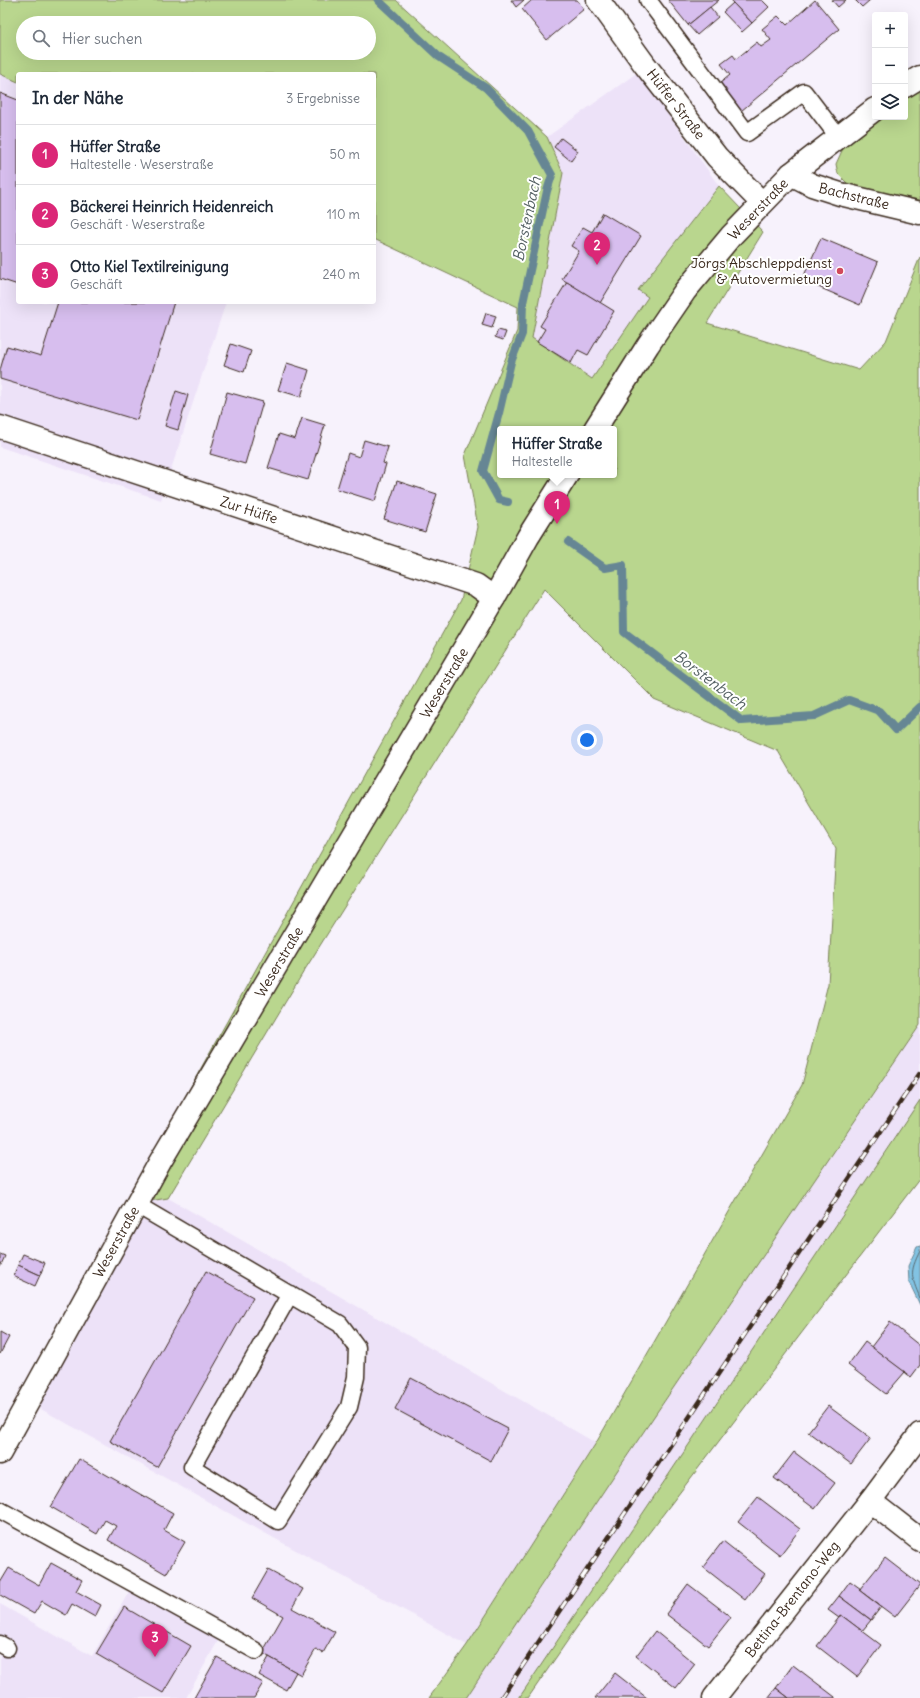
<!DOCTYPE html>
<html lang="de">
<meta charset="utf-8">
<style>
body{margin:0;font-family:Delius,sans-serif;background:#f6f6f7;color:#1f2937}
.controls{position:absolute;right:12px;top:12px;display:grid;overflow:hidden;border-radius:4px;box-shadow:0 4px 16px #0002}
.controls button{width:36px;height:36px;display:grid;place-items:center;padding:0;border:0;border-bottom:1px solid #e0e1e3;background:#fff;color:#1f2937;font:20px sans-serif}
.you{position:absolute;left:587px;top:740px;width:14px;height:14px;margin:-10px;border:3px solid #fff;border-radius:50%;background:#1a73e8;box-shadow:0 0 0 6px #1a73e833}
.badge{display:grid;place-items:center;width:26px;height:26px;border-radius:50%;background:#db2777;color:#fff;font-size:13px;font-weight:700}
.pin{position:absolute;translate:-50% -33px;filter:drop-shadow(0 1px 2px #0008)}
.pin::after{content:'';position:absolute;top:21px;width:14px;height:12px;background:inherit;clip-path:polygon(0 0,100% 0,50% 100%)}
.popup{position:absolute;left:497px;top:426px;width:120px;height:52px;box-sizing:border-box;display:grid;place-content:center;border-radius:4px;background:#fff;filter:drop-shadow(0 1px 3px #0005);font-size:13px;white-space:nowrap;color:#747a83}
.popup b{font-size:15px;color:#1f2937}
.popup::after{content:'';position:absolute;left:50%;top:100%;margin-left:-8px;border:8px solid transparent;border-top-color:#fff}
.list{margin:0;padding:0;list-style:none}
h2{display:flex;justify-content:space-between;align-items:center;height:52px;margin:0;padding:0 16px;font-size:17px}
h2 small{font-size:13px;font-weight:400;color:#747a83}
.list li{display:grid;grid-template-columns:26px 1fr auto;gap:12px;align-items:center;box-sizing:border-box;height:60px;padding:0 16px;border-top:1px solid #e0e1e3}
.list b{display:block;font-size:15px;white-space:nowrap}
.list p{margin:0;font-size:13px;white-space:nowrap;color:#747a83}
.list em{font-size:13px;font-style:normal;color:#747a83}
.icon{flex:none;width:22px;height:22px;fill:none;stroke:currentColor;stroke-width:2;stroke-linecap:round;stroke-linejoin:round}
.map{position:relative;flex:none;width:920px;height:1698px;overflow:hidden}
.search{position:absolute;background:#fff;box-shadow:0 4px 16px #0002;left:16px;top:16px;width:360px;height:44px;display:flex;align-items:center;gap:10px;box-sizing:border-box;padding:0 14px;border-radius:22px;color:#747a83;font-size:15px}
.panel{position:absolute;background:#fff;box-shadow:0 4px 16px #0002;left:16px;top:72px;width:360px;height:232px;border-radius:4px}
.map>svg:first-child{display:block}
.built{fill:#ede2f8}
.green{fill:#b9d68e;stroke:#7a8056;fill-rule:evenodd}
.water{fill:#82c3e3;stroke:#668694}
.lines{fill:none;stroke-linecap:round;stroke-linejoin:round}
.shore{stroke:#57676d;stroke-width:1}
.stream{stroke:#668694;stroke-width:8}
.building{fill:#d7beee;stroke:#3b2a1e}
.lane-casing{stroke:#3b2a1e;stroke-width:19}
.street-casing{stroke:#3b2a1e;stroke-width:25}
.secondary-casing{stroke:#3b2a1e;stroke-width:25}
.lane{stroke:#fff;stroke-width:16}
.street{stroke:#fff;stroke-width:22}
.secondary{stroke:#fff;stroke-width:22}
.rail-casing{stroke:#3b2a1e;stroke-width:4.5}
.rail{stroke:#fff;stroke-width:3;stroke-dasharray:9;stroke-linecap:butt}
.poi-dot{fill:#d1495b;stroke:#fff;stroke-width:1.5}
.labels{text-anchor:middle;stroke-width:4;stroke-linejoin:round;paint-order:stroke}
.street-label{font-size:14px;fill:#3b2a1e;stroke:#fff}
.poi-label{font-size:14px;fill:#3b2a1e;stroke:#fff;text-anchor:end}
.water-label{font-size:15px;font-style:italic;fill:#546063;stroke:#fff}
</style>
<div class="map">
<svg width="920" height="1698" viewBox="0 0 920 1698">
<rect width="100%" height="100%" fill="#f7f2fc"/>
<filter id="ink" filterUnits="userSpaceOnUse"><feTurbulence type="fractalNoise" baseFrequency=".025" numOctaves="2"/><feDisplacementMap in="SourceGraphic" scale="8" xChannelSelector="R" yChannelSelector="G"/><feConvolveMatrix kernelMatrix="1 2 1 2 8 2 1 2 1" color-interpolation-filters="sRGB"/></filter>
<g filter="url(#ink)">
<!-- built -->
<g class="built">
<path d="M638 72 719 186 639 290 648 297 592 379 532 338 563 173 547 137Z"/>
<path d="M0 74 18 82V302H226L161 500 0 447Z"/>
<path d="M920 1025V1100L519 1698H466L621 1465Z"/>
<path d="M168 1198 596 1443 467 1645 21 1398 125 1205Z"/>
<path d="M130 1590 219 1639 186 1698H0V1604L92 1656Z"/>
</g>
<!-- green -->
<g class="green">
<path d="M0 0H396L547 137 563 173 532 338 592 379 648 297 638 290 719 186 763 232 707 323 859 370 886 341 920 257V1025L621 1465 466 1698H429L467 1645 596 1443 802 1085 828 984 836 849 778 751 654 699 544 589 304 971 168 1198 125 1205 461 600 478 527 465 455 517 331 518 307 374 239V74H18V82L0 74ZM23 23H369V53H23ZM500 429H614V475H500Z"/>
<path d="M920 81V200L851 187 838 174 836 164 845 144 875 117H905V91Z"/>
<path d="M920 1100V1178L577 1627 528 1698H519Z"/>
</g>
<!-- water -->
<path class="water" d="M920 1246V1305L909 1282 908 1266 917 1247Z"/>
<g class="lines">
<!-- shore -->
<path class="shore" d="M920 1251C909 1273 911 1276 920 1298"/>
<!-- stream -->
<g class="stream">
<path d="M378 0 439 57 486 88 528 131 552 175 547 191 523 303 522 334 511 362 499 413 483 471 499 500 508 502"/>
<path d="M568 542 605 568 623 565 624 632 742 721 814 716 849 700 879 711 896 730 920 707"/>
</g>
</g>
<!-- building -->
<g class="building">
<path d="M511 0H524L516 7Z"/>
<path d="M532 0H577L584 9 547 40 522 9Z"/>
<path d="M668 0H719L688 25Z"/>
<path d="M733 0H762L769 7 752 23 733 3 732 2Z"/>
<path d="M815 0 839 29 741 111 719 84 730 75 721 64 733 55 736 59 757 42 761 47 771 40 762 29 778 16 787 25Z"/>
<path d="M832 0H846L838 7Z"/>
<path d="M855 0H870L862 7Z"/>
<path d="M733 3 752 23 742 32 723 12Z"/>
<path d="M710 7 718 17 697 35 688 25Z"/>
<path d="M0 93 18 100V285L0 279Z"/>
<path d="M561 138 578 151 571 161 554 147Z"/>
<path d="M603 213 641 236 600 303 562 279 579 251 571 246 583 227 592 232Z"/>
<path d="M821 238 878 262 860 305 802 280Z"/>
<path d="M567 282 614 311 588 355 578 350 571 363 537 342 545 329 540 326Z"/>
<path d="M58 302H174L137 420 0 379V370L7 346 41 356Z"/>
<path d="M486 313 496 316 492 328 482 325Z"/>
<path d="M498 330 506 332 503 340 495 337Z"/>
<path d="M231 344 251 351 244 372 224 365Z"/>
<path d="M287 363 309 370 301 397 278 390Z"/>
<path d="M176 391 188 395 178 430 165 426Z"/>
<path d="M227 392 263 402 245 464 210 454Z"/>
<path d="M302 418 325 425 308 480 268 468 279 434 295 439Z"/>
<path d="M364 440 388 447 383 463 386 464 375 501 337 489 348 453 359 457Z"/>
<path d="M397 481 437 494 425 532 384 519Z"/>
<path d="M0 1254 5 1256 0 1267Z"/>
<path d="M23 1254 45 1263 40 1275 18 1265Z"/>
<path d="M18 1265 40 1275 35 1286 13 1276Z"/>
<path d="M206 1271 253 1297 157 1467 110 1441Z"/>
<path d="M890 1322 920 1346V1365L911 1377 871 1347Z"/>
<path d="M0 1332 9 1337 0 1354Z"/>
<path d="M865 1342 905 1372 886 1394 848 1365Z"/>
<path d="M411 1378 508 1429 491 1461 395 1409Z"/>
<path d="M828 1406 871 1438 851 1464 808 1432Z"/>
<path d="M794 1452 835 1483 815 1509 774 1478Z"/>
<path d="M79 1459 173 1513 164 1530 185 1542 166 1574 108 1540 116 1526 105 1520 97 1534 51 1507Z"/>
<path d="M758 1497 800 1529 780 1555 738 1522Z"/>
<path d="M723 1541 765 1574 745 1600 703 1567Z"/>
<path d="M885 1558 920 1585 895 1617 859 1590Z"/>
<path d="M51 1563 82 1580 76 1591 101 1605 95 1617 72 1604 66 1615 42 1601 34 1614 0 1595V1583L9 1568 39 1585Z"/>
<path d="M268 1570 303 1589 292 1608 335 1632 323 1653 316 1649 301 1675 262 1653 283 1616 252 1598Z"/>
<path d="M850 1581 861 1589 859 1590 881 1607 871 1620 839 1596Z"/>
<path d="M688 1584 731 1617 708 1646 666 1614Z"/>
<path d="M839 1596 871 1620 862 1631 841 1615 839 1618 828 1610Z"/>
<path d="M124 1607 191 1646 163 1693 96 1654Z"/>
<path d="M841 1615 881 1645 857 1677 817 1646Z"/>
<path d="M655 1631 695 1664 676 1688 636 1656Z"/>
<path d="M217 1657 263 1683 254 1698H194Z"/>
<path d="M269 1657 296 1672 286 1690 259 1675Z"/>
<path d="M793 1665 835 1697V1698H789L776 1688Z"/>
<path d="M615 1673 647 1698H595Z"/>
<path d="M776 1688 789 1698H768Z"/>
</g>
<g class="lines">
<defs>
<g id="lane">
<path d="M648 0 747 133 804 92 839 138"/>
<path d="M137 1205 340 1324 357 1347 356 1377 349 1407 278 1521 192 1467 290 1294"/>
<path d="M0 1510 256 1651"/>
<path d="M0 1644 7 1648"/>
</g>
<g id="street">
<path d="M598 0 645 65 717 157 762 203"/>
<path d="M791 174 812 185 840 194 920 213"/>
<path d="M0 427 476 585 494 598"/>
<path d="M870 1501 920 1540"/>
<path d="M714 1698 870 1501 920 1434"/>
</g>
<g id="secondary">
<path d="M905 86 920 77"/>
<path d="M595 429 648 345 685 291 731 236 791 174 875 109"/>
<path d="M0 1453 160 1162 494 598 528 537 567 475"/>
</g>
</defs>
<!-- lane casing -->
<use href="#lane" class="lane-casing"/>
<!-- street casing -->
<use href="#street" class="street-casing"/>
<!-- secondary casing -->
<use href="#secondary" class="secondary-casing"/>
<!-- lane -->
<use href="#lane" class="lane"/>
<!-- street -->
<use href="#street" class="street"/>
<!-- secondary -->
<use href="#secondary" class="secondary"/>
<defs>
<path id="rail" d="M501 1698 920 1073"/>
</defs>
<!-- rail casing -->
<use href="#rail" class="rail-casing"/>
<!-- rail -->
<use href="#rail" class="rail"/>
</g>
</g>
<!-- markers -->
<circle class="poi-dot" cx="840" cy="271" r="4"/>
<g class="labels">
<!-- street labels -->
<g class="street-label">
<text transform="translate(676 104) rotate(52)" y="5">Hüffer Straße</text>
<text transform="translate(854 196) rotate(14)" y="5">Bachstraße</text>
<text transform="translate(758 209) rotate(-46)" y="5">Weserstraße</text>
<text transform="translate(249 510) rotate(18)" y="5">Zur Hüffe</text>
<text transform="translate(444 683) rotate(-59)" y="5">Weserstraße</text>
<text transform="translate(279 962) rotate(-59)" y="5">Weserstraße</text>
<text transform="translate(116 1242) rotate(-61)" y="5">Weserstraße</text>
<text transform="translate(792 1599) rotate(-52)" y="5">Bettina-Brentano-Weg</text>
</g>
<!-- poi labels -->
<g class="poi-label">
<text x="832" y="268">Jörgs Abschleppdienst<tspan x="832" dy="16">&amp; Autovermietung</tspan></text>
</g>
<!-- water labels -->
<g class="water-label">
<text transform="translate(527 219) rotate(-78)" y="5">Borstenbach</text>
<text transform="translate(710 680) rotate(37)" y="5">Borstenbach</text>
</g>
</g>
</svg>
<div class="controls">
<button>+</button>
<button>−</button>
<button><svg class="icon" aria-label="layers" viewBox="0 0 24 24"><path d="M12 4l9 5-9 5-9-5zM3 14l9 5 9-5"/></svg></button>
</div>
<div class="you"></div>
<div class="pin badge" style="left:557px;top:524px">1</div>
<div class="popup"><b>Hüffer Straße</b>Haltestelle</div>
<div class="pin badge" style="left:597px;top:265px">2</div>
<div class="pin badge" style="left:155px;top:1657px">3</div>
<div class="search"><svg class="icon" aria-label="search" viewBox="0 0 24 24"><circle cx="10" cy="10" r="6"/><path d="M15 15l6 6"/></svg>Hier suchen</div>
<section class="panel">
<h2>In der Nähe<small>3 Ergebnisse</small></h2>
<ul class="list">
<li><span class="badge">1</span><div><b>Hüffer Straße</b><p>Haltestelle · Weserstraße</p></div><em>50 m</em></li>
<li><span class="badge">2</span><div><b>Bäckerei Heinrich Heidenreich</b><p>Geschäft · Weserstraße</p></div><em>110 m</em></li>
<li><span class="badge">3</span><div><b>Otto Kiel Textilreinigung</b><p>Geschäft</p></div><em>240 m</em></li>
</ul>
</section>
</div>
